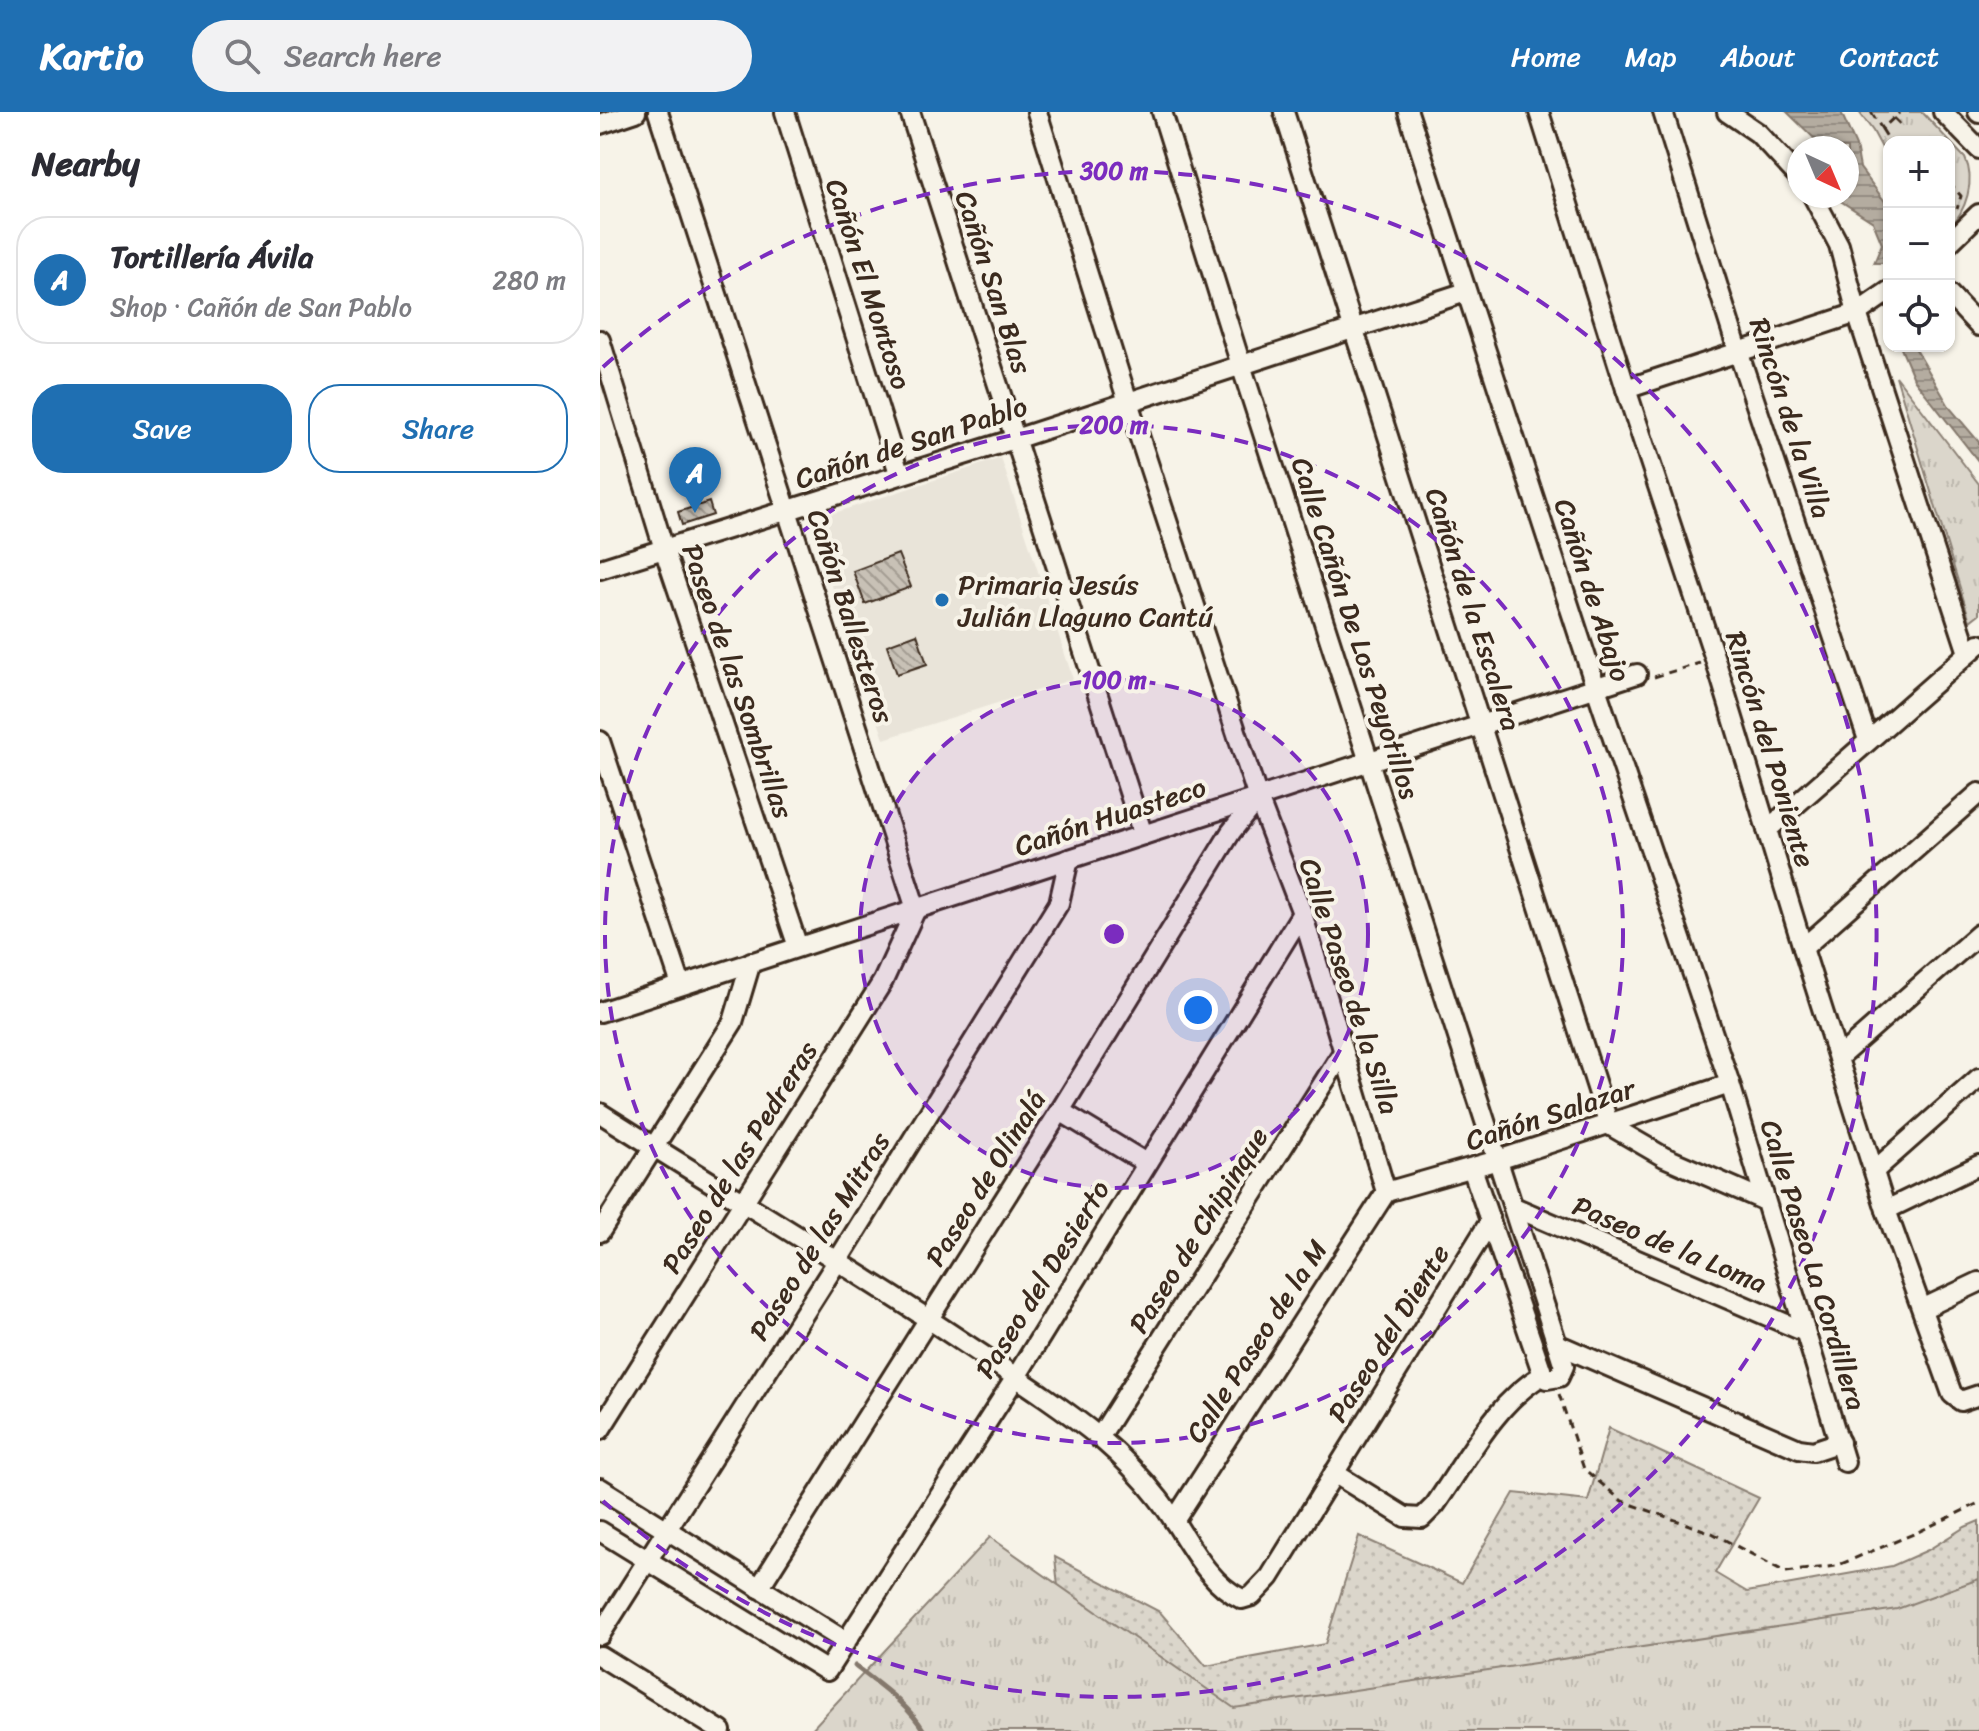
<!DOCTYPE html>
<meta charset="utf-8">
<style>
body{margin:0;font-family:Sriracha,sans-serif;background:#f2f2f3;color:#2b2b33}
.controls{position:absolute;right:24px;top:24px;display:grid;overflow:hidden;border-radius:16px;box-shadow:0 2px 6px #0004}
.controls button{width:72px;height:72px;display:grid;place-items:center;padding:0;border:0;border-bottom:2px solid #e1e1e2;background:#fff;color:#2b2b33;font:40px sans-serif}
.compass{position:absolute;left:1187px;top:24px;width:72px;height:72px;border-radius:50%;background:#fff;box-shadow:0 2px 6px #0004;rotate:136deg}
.you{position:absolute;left:598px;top:898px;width:28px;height:28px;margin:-20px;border:6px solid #fff;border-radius:50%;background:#1a73e8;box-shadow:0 0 0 12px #1a73e833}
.badge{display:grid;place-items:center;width:52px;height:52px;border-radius:50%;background:#1f6fb2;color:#fff;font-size:26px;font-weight:700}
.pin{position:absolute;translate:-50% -66px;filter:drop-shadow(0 2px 4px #0008)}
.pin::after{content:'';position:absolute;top:42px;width:28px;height:24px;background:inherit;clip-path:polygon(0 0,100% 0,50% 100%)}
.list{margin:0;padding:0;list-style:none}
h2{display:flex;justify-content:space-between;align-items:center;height:104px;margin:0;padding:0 32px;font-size:34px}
h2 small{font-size:26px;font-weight:400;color:#7c7c81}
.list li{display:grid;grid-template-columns:52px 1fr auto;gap:24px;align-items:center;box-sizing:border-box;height:128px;margin:0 16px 16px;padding:0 16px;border:2px solid #e1e1e2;border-radius:32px}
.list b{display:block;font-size:30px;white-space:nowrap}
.list p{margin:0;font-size:26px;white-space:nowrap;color:#7c7c81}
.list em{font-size:26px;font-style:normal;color:#7c7c81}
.actions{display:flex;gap:16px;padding:24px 32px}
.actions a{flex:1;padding:18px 0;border:2px solid #1f6fb2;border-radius:32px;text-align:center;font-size:28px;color:#1f6fb2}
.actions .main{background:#1f6fb2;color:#fff}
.icon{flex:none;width:44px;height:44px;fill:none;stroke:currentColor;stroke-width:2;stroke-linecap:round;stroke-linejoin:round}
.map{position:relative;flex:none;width:1379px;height:1619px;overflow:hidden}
header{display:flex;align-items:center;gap:48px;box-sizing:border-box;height:112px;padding:0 40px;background:#1f6fb2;color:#fff}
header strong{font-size:38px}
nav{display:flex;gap:44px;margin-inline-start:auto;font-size:28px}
.search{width:560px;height:72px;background:#f2f2f3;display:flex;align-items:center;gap:20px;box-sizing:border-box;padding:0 28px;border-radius:44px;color:#7c7c81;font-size:30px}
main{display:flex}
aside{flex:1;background:#fff}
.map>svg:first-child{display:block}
.built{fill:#e9e4d9}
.grass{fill:url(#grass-dots);stroke:#8b8074;stroke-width:2}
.park{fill:url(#park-tufts);stroke:#8b8074;stroke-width:2}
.water{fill:url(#water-rules);stroke:#84786c;stroke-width:2}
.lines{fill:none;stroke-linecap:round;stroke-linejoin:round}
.stream{stroke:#84786c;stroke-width:5}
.building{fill:url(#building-back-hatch);stroke:#3b2a1e;stroke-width:2}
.street-casing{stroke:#3b2a1e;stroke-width:24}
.path{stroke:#3b2a1e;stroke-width:3;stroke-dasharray:8 6;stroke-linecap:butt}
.street{stroke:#f7f3e8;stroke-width:18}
.ring{fill:none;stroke:#7b2cbf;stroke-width:4;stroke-dasharray:14 10}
.poi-dot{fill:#1f6fb2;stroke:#f7f3e8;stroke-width:3}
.labels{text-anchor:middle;stroke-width:8;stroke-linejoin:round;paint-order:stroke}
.street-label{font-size:28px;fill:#3b2a1e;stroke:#f7f3e8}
.poi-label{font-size:28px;fill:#3b2a1e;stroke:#f7f3e8;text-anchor:start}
.centre{fill:#7b2cbf;stroke:#f7f3e8;stroke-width:4}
.ring-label{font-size:24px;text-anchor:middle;font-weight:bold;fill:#7b2cbf;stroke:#f7f3e8;stroke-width:8;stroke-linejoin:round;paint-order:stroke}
</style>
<header>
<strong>Kartio</strong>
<div class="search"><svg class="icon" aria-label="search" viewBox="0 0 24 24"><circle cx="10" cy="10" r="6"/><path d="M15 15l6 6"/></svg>Search here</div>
<nav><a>Home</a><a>Map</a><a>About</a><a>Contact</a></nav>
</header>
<main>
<aside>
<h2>Nearby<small></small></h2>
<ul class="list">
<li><span class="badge">A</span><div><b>Tortillería Ávila</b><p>Shop · Cañón de San Pablo</p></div><em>280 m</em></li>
</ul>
<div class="actions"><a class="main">Save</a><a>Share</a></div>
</aside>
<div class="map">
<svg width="1379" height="1619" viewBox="0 0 1379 1619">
<defs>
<pattern id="grass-dots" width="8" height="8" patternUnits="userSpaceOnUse" patternTransform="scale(2)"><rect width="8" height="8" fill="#dbd6cb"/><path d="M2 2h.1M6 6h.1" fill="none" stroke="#bdb8ae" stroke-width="1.8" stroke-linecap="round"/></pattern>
<pattern id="park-tufts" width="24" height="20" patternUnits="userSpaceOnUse" patternTransform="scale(2)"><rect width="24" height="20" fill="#dbd6cb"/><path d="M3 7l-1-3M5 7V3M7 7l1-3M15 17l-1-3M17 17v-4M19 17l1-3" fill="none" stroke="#bdb8ae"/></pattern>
<pattern id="water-rules" width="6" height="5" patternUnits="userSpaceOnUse" patternTransform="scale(2)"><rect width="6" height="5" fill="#b4aca0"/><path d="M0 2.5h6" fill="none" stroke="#948c82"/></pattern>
<pattern id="building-back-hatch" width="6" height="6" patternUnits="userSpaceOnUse" patternTransform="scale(2)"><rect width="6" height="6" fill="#c8c1b6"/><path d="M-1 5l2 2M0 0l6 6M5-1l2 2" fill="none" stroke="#a49d93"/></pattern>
</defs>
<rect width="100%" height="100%" fill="#f7f3e8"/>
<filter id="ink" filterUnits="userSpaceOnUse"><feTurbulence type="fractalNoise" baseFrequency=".0125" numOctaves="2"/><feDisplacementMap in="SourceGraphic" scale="16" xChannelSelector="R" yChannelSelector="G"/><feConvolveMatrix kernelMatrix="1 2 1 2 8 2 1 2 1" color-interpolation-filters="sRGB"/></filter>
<g filter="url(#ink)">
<!-- built -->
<path class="built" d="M401 346 473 567 284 627 210 409Z"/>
<!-- grass -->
<path class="grass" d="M1009 1316 1159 1386 1115 1461 1147 1480 1292 1454 1328 1438 1365 1415 1379 1409V1619H402L466 1554 455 1445 560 1500 606 1554 725 1532 759 1424 862 1471 914 1381 988 1389Z"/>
<!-- park -->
<g class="park">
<path d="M1259 0H1322L1365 46C1376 69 1366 99 1349 116V30H1289V49L1273 19Z"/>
<path d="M1296 264 1379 372V502L1370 509Z"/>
<path d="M390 1425 634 1596 1297 1497 1379 1467V1619H210Z"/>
</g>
<!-- water -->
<g class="water">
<path d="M1187 0H1241L1256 34 1260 56 1289 95V151H1274L1282 132 1273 110 1236 86 1235 84H1247V36H1220L1217 29Z"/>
<path d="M1300 234H1314L1350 296 1379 330V350L1314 267Z"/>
</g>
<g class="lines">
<!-- stream -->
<path class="stream" d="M255 1554C279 1573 308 1592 324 1619"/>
</g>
<!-- building -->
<g class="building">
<path d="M109 390 113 403 82 413 78 400Z"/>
<path d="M298 442 311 475 265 492 253 459Z"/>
<path d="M317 522 327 552 297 562 287 533Z"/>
</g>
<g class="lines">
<defs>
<g id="street">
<path d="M185 0 299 361"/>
<path d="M310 0 543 723"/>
<path d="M437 0 528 290 658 686 702 801 786 1080"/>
<path d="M562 0 641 253 957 1232 964 1254 959 1265 947 1267 943 1263 872 1056"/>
<path d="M684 0 1009 1013 1064 1045 1163 1088"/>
<path d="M808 0 996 576 1130 972 1245 1350"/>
<path d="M939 0 1026 277 1115 547 1203 836 1286 1098 1352 1282 1361 1289 1379 1283"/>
<path d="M1063 0 1139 242 1268 628"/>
<path d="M1127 0 1158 21 1199 65"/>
<path d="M1343 0 1379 37"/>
<path d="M1378 0 1379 1"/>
<path d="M0 12 36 0"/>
<path d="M1213 84 1239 133 1257 201 1368 541"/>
<path d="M1349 131 1379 102"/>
<path d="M1349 182 1379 214"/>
<path d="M0 228 64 437 198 835"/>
<path d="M1026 277 1257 201 1289 179"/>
<path d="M0 457 415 327 866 180"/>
<path d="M0 629 81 873"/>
<path d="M1167 718 1379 532"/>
<path d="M1203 836 1379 681"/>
<path d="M0 900 1037 562"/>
<path d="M1238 946 1379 822"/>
<path d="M460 999 546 1051"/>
<path d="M0 1001C118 1076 238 1147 354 1224 403 1257 453 1288 499 1325 520 1343 541 1364 558 1386 584 1418 603 1469 642 1487L652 1484 670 1465 889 1111"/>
<path d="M1274 1059 1379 966"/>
<path d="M786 1080 898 1048 1130 972"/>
<path d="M914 1095 1205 1220"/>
<path d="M1286 1098 1379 1053"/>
<path d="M0 1120 133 910 151 850"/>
<path d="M1322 1197 1379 1170"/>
<path d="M957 1232 1199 1337 1213 1339 1240 1330"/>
<path d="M0 1318 283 869 316 797 58 0"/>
<path d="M499 1326 743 940"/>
<path d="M734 1361 805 1405 822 1406 835 1393C866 1349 896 1289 943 1263"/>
<path d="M0 1376 245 1529"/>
<path d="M574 1409 786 1080"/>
<path d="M0 1419 227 1559 416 1265 702 801"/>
<path d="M159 1476 460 999 631 720 658 686"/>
<path d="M0 1523 238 1148 459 791 469 747"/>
<path d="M0 1544 121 1619"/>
</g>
</defs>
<!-- street casing -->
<use href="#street" class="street-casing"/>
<!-- path -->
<g class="path">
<path d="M1271 0 1282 17 1300 0"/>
<path d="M1294 6 1301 13"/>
<path d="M1282 17 1290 30"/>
<path d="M1349 70 1361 84 1357 97"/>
<path d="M1054 565 1100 551"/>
<path d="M959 1282 984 1357 1022 1389 1112 1421 1185 1460 1236 1454 1316 1421 1379 1391"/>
</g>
<!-- street -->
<use href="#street" class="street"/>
</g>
</g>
<!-- distance rings -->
<circle cx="514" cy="822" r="254" fill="#7b2cbf" fill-opacity=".12"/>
<g class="ring">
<circle cx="514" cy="822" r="254"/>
<circle cx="514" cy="822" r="509"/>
<path d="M3 255A763 763 0 1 1 3 1389"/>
</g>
<!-- markers -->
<circle class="poi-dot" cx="342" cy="488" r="8"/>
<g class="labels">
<!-- street labels -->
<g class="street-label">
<text transform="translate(394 170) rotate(72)" y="10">Cañón San Blas</text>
<text transform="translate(269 172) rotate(72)" y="10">Cañón El Montoso</text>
<text transform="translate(1191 306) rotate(72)" y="10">Rincón de la Villa</text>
<text transform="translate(311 330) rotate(-18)" y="10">Cañón de San Pablo</text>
<text transform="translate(993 478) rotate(72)" y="10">Cañón de Abajo</text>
<text transform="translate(874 497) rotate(72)" y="10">Cañón de la Escalera</text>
<text transform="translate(251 504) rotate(72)" y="10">Cañón Ballesteros</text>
<text transform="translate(756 516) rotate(72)" y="10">Calle Cañón De Los Peyotillos</text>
<text transform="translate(138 569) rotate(71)" y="10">Paseo de las Sombrillas</text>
<text transform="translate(1171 637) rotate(73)" y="10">Rincón del Poniente</text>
<text transform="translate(510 704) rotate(-18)" y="10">Cañón Huasteco</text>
<text transform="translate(750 874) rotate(72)" y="10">Calle Paseo de la Silla</text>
<text transform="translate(950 1002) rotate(-18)" y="10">Cañón Salazar</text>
<text transform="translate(139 1045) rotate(-58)" y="10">Paseo de las Pedreras</text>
<text transform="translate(385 1066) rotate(-58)" y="10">Paseo de Olinalá</text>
<text transform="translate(598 1118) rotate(-58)" y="10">Paseo de Chipinque</text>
<text transform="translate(219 1124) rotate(-58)" y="10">Paseo de las Mitras</text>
<text transform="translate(1070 1132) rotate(23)" y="10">Paseo de la Loma</text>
<text transform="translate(1214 1153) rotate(73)" y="10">Calle Paseo La Cordillera</text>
<text transform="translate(442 1167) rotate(-58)" y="10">Paseo del Desierto</text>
<text transform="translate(788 1221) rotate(-58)" y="10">Paseo del Diente</text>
<text transform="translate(656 1229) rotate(-57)" y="10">Calle Paseo de la M</text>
</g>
<!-- poi labels -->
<g class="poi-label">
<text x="358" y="482">Primaria Jesús<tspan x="358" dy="32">Julián Llaguno Cantú</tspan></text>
</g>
</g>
<circle cx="514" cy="822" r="12" class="centre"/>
<g class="ring-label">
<text x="514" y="67">300 m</text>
<text x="514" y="321">200 m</text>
<text x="514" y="576">100 m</text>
</g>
</svg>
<div class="controls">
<button>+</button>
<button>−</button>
<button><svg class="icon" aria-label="locate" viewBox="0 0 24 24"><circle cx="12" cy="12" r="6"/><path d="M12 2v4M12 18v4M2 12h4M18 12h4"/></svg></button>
</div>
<svg class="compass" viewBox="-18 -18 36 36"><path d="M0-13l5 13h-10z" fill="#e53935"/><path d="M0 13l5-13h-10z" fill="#7c7c81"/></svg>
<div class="you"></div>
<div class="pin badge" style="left:95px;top:401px">A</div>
</div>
</main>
